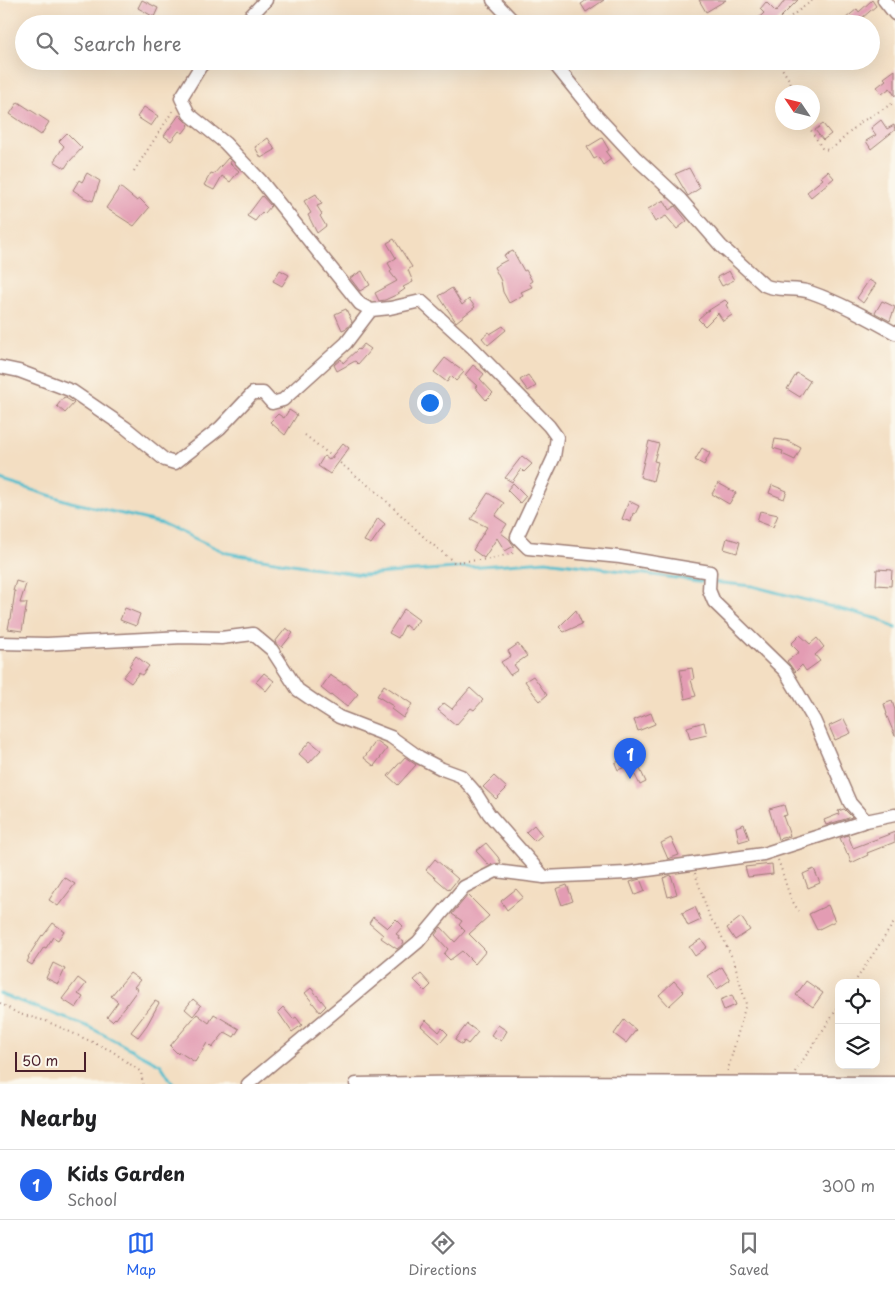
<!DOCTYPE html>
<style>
body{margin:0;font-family:"Playpen Sans",sans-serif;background:#f6f6f6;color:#202124}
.controls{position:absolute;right:15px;bottom:15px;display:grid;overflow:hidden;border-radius:10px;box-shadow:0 5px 20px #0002}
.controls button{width:45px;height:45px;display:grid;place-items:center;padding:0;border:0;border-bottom:1px solid #e0e0e0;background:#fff;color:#202124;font:25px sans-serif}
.compass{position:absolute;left:775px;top:85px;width:45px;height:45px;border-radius:50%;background:#fff;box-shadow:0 5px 20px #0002;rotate:305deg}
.scale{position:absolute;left:15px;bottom:12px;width:71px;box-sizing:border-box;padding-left:5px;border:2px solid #4a1f2b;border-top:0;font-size:14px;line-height:18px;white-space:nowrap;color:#4a1f2b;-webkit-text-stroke:4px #fbf7ec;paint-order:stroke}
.you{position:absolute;left:429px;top:402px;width:18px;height:18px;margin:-12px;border:4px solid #fff;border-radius:50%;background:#1a73e8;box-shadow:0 0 0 8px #1a73e833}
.badge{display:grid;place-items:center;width:32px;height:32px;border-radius:50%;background:#2563eb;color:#fff;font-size:16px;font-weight:700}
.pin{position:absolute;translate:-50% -41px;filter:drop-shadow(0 1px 2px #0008)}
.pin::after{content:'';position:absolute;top:26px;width:18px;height:15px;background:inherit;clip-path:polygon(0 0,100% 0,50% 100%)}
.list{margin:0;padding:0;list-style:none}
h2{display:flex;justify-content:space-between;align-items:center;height:65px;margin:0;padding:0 20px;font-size:21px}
h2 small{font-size:16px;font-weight:400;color:#757577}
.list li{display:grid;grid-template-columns:32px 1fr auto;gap:15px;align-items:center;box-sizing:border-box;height:70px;padding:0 20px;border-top:1px solid #e0e0e0}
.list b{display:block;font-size:19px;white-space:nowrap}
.list p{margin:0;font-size:16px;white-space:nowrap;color:#757577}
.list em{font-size:16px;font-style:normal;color:#757577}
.icon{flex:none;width:28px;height:28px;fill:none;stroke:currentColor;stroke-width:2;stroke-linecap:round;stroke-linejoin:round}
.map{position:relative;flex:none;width:895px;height:1084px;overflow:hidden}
.search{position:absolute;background:#fff;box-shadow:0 5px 20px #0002;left:15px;right:15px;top:15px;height:55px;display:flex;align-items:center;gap:12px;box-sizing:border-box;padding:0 18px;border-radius:28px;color:#757577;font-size:19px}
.sheet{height:135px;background:#fff}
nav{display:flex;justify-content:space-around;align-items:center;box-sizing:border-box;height:70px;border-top:1px solid #e0e0e0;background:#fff;font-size:14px;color:#757577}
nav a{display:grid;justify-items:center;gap:2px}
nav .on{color:#2563eb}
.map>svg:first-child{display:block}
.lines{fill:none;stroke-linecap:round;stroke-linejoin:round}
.stream{stroke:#52bdcd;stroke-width:3}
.building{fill:#e39cb3}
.minor-casing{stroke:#9e7e76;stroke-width:15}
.path{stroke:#9e7e76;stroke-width:2;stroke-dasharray:1 4;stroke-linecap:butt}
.minor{stroke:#fff;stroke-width:12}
</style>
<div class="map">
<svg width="895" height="1084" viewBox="0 0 895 1084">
<rect width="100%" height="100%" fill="#fbf7ec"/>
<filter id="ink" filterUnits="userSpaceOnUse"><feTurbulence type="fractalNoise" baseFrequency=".02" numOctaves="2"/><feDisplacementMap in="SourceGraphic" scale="10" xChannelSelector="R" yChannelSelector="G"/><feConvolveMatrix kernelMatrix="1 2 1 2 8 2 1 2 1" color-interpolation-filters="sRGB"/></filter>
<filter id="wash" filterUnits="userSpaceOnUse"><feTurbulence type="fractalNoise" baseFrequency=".0096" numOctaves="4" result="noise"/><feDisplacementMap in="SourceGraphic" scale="20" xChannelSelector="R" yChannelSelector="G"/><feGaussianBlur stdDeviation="1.12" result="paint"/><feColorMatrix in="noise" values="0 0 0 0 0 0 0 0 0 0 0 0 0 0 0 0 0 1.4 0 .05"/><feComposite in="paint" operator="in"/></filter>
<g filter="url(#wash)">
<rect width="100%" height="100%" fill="#f3dec2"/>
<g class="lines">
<!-- stream -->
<g class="stream">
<path d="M0 480 71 502 161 523 227 553 304 566 362 575 546 561 706 582"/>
<path d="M712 582 752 586 879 619 895 628"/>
<path d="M0 994 89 1027 161 1065 173 1084"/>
</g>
</g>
<g id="blocks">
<!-- building -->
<g class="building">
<path d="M142 0 158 8 154 17 138 8Z"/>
<path d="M587 0H604L586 12 581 4Z"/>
<path d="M699 0H726L706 12Z"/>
<path d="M785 0H798L774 24H752L764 13 760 9 766 2 776 12Z"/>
<path d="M872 0 876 6 855 24H839L857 9 859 12Z"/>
<path d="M895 70V96L890 88 882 94 877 87 886 80 884 78Z"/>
<path d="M18 102 49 122 41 135 10 114Z"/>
<path d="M144 107 158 116 151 126 137 117Z"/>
<path d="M179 115 189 125 183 133 179 131 171 141 164 136Z"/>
<path d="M881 120 887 129 894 125 895 130 871 149 866 141 876 135 871 128Z"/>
<path d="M823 124 831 134 823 140 815 130Z"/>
<path d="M67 133 82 148 69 162 65 168 54 161 64 146 59 141Z"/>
<path d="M268 138 275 150 261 158 255 147Z"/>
<path d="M602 138 609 150 606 152 611 159 603 165 598 157 594 159 587 147Z"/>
<path d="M228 158 231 161 230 163 239 171 230 182 222 176 214 190 204 185 211 173 214 174Z"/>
<path d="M689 168 700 188 688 196 675 174Z"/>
<path d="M828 171 834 178 811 197 807 192 823 179 821 177Z"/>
<path d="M87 173 100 181 93 201 85 198 73 190 79 180 82 182Z"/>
<path d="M120 187 137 201 140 199 149 208 134 226 106 208Z"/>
<path d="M316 194 322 204 317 206 322 214 320 216 326 226 317 233 308 215 311 213 304 201Z"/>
<path d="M262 196 271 206 264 214 262 212 255 221 247 216Z"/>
<path d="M664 200 669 210 675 206 687 221 677 229 666 216 655 222 648 209Z"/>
<path d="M394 239 412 267 408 270 413 282 403 287 405 289 398 294 385 300 379 301 375 293 397 281 390 272 392 270 388 263 396 258 387 243Z"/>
<path d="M513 251 524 271 526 270 532 281 529 283 532 287 521 292 523 295 509 303 503 292 501 281 494 267 507 260 504 255Z"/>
<path d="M280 270 289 275 282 286 273 281Z"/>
<path d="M362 271 370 285 360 291 350 278Z"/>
<path d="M729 271 734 280 722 286 717 277Z"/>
<path d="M869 280 876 284 863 303 857 298Z"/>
<path d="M452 288 462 305 469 299 475 307 456 322 439 296Z"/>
<path d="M725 300 728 303 726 305 732 315 723 321 718 313 705 326 698 319 706 312Z"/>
<path d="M882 301 895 307 890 321 875 313Z"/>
<path d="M346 309 352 322 347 328 342 330 335 314Z"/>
<path d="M503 326 506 330 488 345 482 338 489 332 490 334Z"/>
<path d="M364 344 371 349 358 364 355 361 337 371 334 365 341 359 343 363 358 349 359 350Z"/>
<path d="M445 358 464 372 456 381 451 376 447 382 434 372Z"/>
<path d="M473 365 484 374 480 379 493 393 486 400 475 387 477 386 465 375Z"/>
<path d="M797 373 810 381 800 397 787 389Z"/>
<path d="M528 375 536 386 528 391 520 380Z"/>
<path d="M64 397 74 403 65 413 57 406Z"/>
<path d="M289 410 297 415 285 435 270 422 278 414 284 418Z"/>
<path d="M775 439 788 441 801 448 795 460 782 454 783 451 773 448Z"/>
<path d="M649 441 659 444 654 461 658 462 653 481 640 477Z"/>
<path d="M343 443 349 448 330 474 318 466 324 456 329 460Z"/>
<path d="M702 448 710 453 704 465 695 460Z"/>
<path d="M522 456 532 464 524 472 521 469 512 482 505 478Z"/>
<path d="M513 483 526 496 520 503 507 490Z"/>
<path d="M718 483 736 493 729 504 712 494Z"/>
<path d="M772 485 787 491 784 499 769 493Z"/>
<path d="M488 493 504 503 495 516 507 524 501 533 509 539 514 546 505 551 497 538 484 558 473 550 487 527 471 519Z"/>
<path d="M629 501 639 506 635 514 633 513 631 522 622 519Z"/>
<path d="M760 511 778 515 773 527 757 521Z"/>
<path d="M378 518 385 524 371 544 364 541Z"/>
<path d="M727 538 740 542 737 553 724 549Z"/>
<path d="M877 569 892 570 891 586 876 585Z"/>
<path d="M16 581 26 584 20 603H27L22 631 8 629 10 619H11L15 591H13Z"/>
<path d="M125 608 140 614 136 626 120 620Z"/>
<path d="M404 609 419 620 411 630 405 625 398 638 389 633Z"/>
<path d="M576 610 582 624 564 632 559 627Z"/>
<path d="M286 628 293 633 282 647 275 642Z"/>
<path d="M800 635 810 644 817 638 824 647 815 655 820 661 806 671 802 665 795 672 787 661 799 652 791 644Z"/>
<path d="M518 644 527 656 514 665 518 670 510 675 501 662 511 656 508 651Z"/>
<path d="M136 656 149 666 142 675 139 673 131 683 123 677 131 667 129 666Z"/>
<path d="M692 668 694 679 691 680 696 696 685 699 680 670Z"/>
<path d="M264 673 274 681 266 691 256 682Z"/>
<path d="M330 675 344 684 345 683 358 694 347 707 332 695 331 696 321 688Z"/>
<path d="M533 676 547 695 540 701 534 694 525 681Z"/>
<path d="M384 685 412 704 403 718 391 709 393 706 377 696Z"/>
<path d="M470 688 483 700 474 710 471 708 456 725 438 710 444 703 452 709Z"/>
<path d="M892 701 895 710V736L886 714H887L884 704Z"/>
<path d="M651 713 655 724 638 731 634 720Z"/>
<path d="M844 719 851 733 835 740 829 726Z"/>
<path d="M704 722 707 735 690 739 687 727Z"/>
<path d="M310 741 321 750 309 763 299 754Z"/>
<path d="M376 741 387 749 374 766 364 758Z"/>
<path d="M633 754 646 782 640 785 630 765 618 770 615 763Z"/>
<path d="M405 757 416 765 398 785 388 776Z"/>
<path d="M494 776 507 788 496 799 483 787Z"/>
<path d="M784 805 787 815 783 816 790 836 778 839 769 809Z"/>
<path d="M844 809 852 817 826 825 824 820 839 814 838 811Z"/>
<path d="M744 824 749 839 739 842 736 827Z"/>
<path d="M534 825 542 835 535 841 526 832Z"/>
<path d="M895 832V842L867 853 868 855 851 863 848 853 847 854 840 838 848 835 853 848Z"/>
<path d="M671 838 679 855 668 859 661 843Z"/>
<path d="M486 843 498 857 501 863 489 865 476 851Z"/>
<path d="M435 859 458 879 449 890 426 870Z"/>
<path d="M772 864 773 874 748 877 745 867Z"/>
<path d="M814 869 820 883 808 888 803 874Z"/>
<path d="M671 875 677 894 668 897 663 878Z"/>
<path d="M64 877 75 884 58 906 49 900Z"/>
<path d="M640 879 645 891 635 895 630 882Z"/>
<path d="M567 885 573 901 562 905 556 889Z"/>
<path d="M516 889 523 897 507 910 501 901Z"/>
<path d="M468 895 489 916 469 934 486 951 475 964 462 951 450 960 444 954 448 949 435 935 441 927 455 942 465 931 459 925 462 921 452 914Z"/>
<path d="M828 905 835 921 817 930 809 914Z"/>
<path d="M695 907 701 920 688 926 682 913Z"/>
<path d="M373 917 387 928 396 919 403 926 396 934 399 936 398 938 404 942 402 945 397 949 381 938 383 935 369 923Z"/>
<path d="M741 917 750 930 735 940 727 928Z"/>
<path d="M53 923 64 931 58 940 53 937 46 948 44 947 32 965 27 962 29 958 28 957 42 935 43 936Z"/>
<path d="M701 939 707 947 695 956 689 947Z"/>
<path d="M53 963 65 969 58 984 46 978Z"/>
<path d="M722 967 730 980 717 989 708 976Z"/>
<path d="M130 973 140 980 134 987 138 989 116 1019 115 1018 112 1021 107 1017 118 1002 111 996Z"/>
<path d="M421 974 431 985 425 991 414 980Z"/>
<path d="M78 978 86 984 78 994 83 997 76 1008 62 999Z"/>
<path d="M674 981 684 992 669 1006 659 995Z"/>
<path d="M806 981 823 993 813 1007 796 995Z"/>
<path d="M311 988 326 1006 320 1012 305 993Z"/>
<path d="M732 995 736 1005 724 1010 720 1000Z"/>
<path d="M193 999 201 1006 193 1016 185 1009Z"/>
<path d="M155 1001 159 1003 147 1025 138 1037 131 1032Z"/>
<path d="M283 1007 293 1019 296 1017 302 1025 292 1032 278 1012Z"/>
<path d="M197 1014 209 1023 214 1014 239 1029 234 1037 225 1032 212 1048 207 1043 195 1062 179 1052 178 1054 170 1046Z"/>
<path d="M426 1020 439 1032 442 1028 448 1034 440 1043 421 1026Z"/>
<path d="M624 1020 636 1030 626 1043 614 1034Z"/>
<path d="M467 1024 478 1032 468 1044 464 1041 462 1045 455 1040Z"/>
<path d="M498 1025 507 1031 501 1041 491 1035Z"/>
</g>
</g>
</g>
<g filter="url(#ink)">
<use href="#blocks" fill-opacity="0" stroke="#9e7e76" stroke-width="1"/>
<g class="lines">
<defs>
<g id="minor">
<path d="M493 0 516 24"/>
<path d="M884 0 895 14"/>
<path d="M243 24 266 0"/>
<path d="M206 61 200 67 181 98 189 114 225 143 261 181 360 304 371 310 390 308 421 301 473 348 549 426 557 437 554 457 517 537 528 548 620 557 710 572 709 590 714 602 785 671 814 720 850 803 866 821 895 815"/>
<path d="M552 61 594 113 636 158 680 199 721 246 764 285C779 292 795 287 810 292 839 302 868 318 895 333"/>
<path d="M0 367 19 371 72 391 126 428 165 460 175 463 220 428 253 393H263L272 403 283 400 346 343 371 310"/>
<path d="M0 643 47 644 183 637 221 638 253 634 272 650 298 690 314 701 339 717 391 737 419 757 442 769 461 776 475 792 489 814 544 877"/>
<path d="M248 1084 418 942 464 887 496 871 544 877 626 873 763 854 866 821"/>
<path d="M356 1084 488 1082 895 1083"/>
</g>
</defs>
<!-- minor casing -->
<use href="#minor" class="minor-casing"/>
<!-- path -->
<g class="path">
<path d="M785 24 790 17 813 0"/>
<path d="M777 61 790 81 793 92"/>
<path d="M806 122 822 148 828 150 835 146 861 122 895 102"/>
<path d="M134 171 174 109"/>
<path d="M305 435 379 494 426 539 454 562 491 559 517 552"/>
<path d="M778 860C785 877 787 896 799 911"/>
<path d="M695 873 710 918 717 927 734 961 746 1004 727 1073"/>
<path d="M854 983 895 921"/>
<path d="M0 1003 19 1014 46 1021 112 1051 141 1072 143 1084"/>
<path d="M795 1072 839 1006"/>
</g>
<!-- minor -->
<use href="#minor" class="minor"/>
</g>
</g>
</svg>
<div class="controls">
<button><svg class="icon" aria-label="locate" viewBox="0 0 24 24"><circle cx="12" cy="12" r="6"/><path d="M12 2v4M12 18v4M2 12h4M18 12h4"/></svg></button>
<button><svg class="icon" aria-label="layers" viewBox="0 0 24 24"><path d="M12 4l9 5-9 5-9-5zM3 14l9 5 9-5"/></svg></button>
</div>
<svg class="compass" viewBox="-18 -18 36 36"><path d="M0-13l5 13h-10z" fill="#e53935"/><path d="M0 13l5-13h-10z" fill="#757577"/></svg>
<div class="scale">50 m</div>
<div class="you"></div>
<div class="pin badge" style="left:630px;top:779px">1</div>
<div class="search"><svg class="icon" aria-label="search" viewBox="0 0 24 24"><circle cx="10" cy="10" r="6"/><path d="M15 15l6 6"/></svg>Search here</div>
</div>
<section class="sheet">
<h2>Nearby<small></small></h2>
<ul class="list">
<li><span class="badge">1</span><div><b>Kids Garden</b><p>School</p></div><em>300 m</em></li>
</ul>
</section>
<nav>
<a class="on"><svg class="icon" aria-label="map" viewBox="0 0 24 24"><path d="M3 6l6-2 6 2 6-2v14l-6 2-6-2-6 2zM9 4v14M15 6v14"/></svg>Map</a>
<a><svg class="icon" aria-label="directions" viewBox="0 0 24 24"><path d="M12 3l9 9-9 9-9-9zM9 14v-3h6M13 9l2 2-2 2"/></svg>Directions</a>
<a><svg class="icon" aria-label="saved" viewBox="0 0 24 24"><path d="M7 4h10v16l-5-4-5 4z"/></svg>Saved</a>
</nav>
